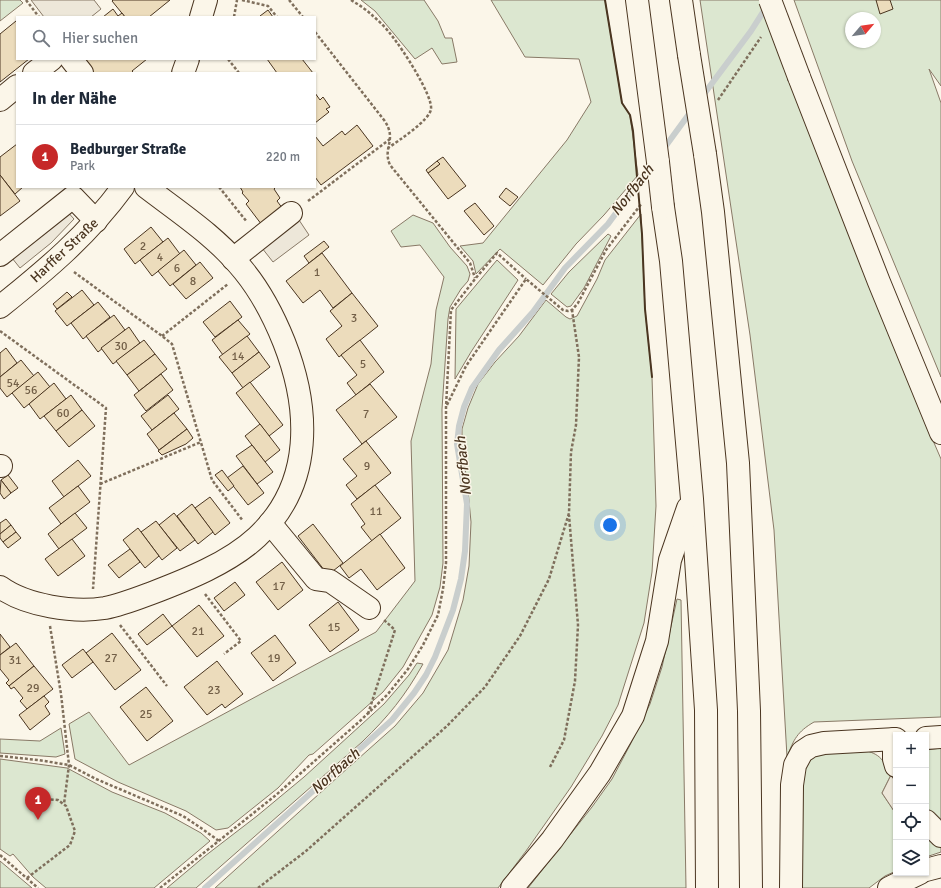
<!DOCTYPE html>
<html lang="de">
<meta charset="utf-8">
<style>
body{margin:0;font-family:Signika,sans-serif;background:#f6f6f7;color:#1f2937}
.controls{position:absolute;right:12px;bottom:12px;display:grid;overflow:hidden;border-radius:0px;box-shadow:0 1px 3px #0004}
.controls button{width:36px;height:36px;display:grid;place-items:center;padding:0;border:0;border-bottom:1px solid #e0e1e3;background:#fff;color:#1f2937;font:20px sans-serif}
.compass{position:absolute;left:845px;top:12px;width:36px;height:36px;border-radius:50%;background:#fff;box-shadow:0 1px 3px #0004;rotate:61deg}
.you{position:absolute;left:610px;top:525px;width:14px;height:14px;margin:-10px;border:3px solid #fff;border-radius:50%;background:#1a73e8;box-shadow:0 0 0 6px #1a73e833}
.badge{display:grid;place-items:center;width:26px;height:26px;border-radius:50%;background:#c62828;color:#fff;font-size:13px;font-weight:700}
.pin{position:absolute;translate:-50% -33px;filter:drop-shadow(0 1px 2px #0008)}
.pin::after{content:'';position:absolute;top:21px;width:14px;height:12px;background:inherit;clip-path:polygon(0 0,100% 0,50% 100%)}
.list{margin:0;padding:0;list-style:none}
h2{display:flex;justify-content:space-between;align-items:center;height:52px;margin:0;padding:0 16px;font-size:17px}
h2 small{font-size:13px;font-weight:400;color:#747a83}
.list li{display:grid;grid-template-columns:26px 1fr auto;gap:12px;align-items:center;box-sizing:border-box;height:64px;padding:0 16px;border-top:1px solid #e0e1e3}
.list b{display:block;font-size:15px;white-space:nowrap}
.list p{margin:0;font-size:13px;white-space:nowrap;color:#747a83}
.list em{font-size:13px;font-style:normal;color:#747a83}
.icon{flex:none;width:22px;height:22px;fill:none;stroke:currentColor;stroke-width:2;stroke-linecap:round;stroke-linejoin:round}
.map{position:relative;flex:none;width:941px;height:888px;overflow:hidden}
.search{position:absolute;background:#fff;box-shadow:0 1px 3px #0004;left:16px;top:16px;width:300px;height:44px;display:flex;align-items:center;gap:10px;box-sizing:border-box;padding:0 14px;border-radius:0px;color:#747a83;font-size:15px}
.panel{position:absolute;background:#fff;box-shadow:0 1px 3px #0004;left:16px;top:72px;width:300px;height:116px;border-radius:0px}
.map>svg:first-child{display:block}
.green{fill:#dce7d0;stroke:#887966;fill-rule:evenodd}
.parking{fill:#ede7d9;stroke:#887966}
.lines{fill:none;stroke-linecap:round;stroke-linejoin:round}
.stream{stroke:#c9cecd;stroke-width:6}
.building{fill:#ecdcbc;stroke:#4a3520}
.minor-casing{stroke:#4a3520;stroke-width:24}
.highway-casing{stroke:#4a3520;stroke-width:24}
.path{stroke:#7f6f5c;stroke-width:2.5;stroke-dasharray:3 2;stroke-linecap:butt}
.minor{stroke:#fbf6e9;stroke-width:22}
.highway{stroke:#fbf6e9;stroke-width:22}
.highway-bridge-casing{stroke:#4a3520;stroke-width:24;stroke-linecap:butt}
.highway-bridge{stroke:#fbf6e9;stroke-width:22}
.wall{stroke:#4a3520;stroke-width:2}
.labels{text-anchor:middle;stroke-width:3;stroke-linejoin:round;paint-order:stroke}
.number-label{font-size:12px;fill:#725f47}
.street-label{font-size:14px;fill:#4a3520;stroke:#fbf6e9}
.water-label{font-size:15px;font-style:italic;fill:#4a3520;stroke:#fbf6e9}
</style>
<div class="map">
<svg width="941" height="888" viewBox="0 0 941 888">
<rect width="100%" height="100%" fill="#fbf6e9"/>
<!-- green -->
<g class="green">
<path d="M0 0H20L23 3 0 21Z"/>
<path d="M361 0H424L438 21 445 38H452L457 62 442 64 432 48 415 59 375 11Z"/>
<path d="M491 0H605L622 103 630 115 638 175 604 215 576 244 543 285 500 249 476 274 473 261 460 246 483 243 567 140 591 102 579 59 525 57Z"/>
<path d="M700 0H761L922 415 941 459V717L814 722C797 732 794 739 787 757L774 530 750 335Z"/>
<path d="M794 0H941V86L929 69 941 103V377L852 161ZM851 18H875V42H851Z"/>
<path d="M641 214 645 309 652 377 656 506 652 572 644 623 618 705 602 736 571 787 526 851 498 888H215L340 775 395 726 423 693 448 650 463 600 469 566 471 522 467 480 462 453V429L468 408 478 384 495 362 519 336 546 300 566 317 570 319 577 316 597 279 605 260Z"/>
<path d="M413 215 433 223 450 247 467 266 470 274 468 281 461 289 450 307 448 319 442 409 443 563 440 587 432 615 403 667 383 692 313 754 309 755 278 788 228 828 216 830 186 811 118 782 75 759 69 724 89 712 129 765 376 632 415 581 411 441 431 364 436 310 444 277 420 245 401 247 391 231Z"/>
<path d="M608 234 611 236 584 288 571 306 567 307 551 294 569 272Z"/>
<path d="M497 260 518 280 471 352 455 379 456 309Z"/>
<path d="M677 599 681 600 686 888H528L592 807 612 779 630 745 650 704 662 667Z"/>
<path d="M417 663 423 664C405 696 388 717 362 742L196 888H167L205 856 257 816 304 777 384 704 409 675Z"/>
<path d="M61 728 65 754 56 757 0 753V739L40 741Z"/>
<path d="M941 748V826L926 810V750Z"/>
<path d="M863 750C881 754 883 760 891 775L882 793 896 814V871L885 876 869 888H797L798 781 808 761 815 755 827 751Z"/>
<path d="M0 759 67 768 112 792 165 813 201 833 210 841 154 888H46L33 877 13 854 10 856 0 849Z"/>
<path d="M926 827 941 841V852L926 857Z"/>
<path d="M0 861 32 888H0Z"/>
</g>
<!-- parking -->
<g class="parking">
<path d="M31 0H94L101 9 91 17H44Z"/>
<path d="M65 209 74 219 51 243 20 268 12 258Z"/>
<path d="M299 220 309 235 273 262 262 248Z"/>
<path d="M891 775 896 783V814L882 793Z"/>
</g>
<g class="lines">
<!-- stream -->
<g class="stream">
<path d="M701 98 751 31 767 6"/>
<path d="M662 151 692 110"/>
<path d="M205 888 392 720 414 693 426 675 435 657 453 610 461 579 465 551 467 504 457 444 459 426 464 407 472 388 499 350 533 312 565 268 608 224 652 164"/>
</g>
</g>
<!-- building -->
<g class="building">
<path d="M113 0H170L149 17H125L112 1Z"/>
<path d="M876 0H890L893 9 880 14Z"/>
<path d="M113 9 118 16 122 13 125 17H103Z"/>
<path d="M268 10 273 17H261L260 16Z"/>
<path d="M16 21 17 23V59H29L0 82V34Z"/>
<path d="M79 59H147L132 71 134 73H89Z"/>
<path d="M267 59H302L313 73H277Z"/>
<path d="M315 93 320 100 323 97 330 107 326 109 329 112 315 123Z"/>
<path d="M357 125 373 146 321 185 315 177V136L323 146 342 131 345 135Z"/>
<path d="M17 144V187H23L15 194 0 175V157Z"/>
<path d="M443 157 466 186 448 199 428 173 440 164 437 161Z"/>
<path d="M437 161 440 164 428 173 426 170Z"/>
<path d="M0 175 20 201 0 216Z"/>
<path d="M240 187H276L274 189 280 198 277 201 286 213 265 229 246 204 249 201 242 193 243 192Z"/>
<path d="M506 188 518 197 510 206 499 197Z"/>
<path d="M475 203 494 226 484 235 464 211Z"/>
<path d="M151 227 163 242 135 264 124 249Z"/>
<path d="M168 238 180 254 152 276 140 260Z"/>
<path d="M324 241 329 247 309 263 304 256Z"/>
<path d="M184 250 196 265 170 286 158 271Z"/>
<path d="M322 253 352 293 333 308 320 290 303 303 286 281Z"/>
<path d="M200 262 213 278 186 299 173 284Z"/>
<path d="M82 290 94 305 67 326 55 311Z"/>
<path d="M67 292 72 297 57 309 53 304Z"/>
<path d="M352 293 378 326 339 357 326 339 342 326 330 311Z"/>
<path d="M230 301 242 317 215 337 203 322Z"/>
<path d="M98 302 110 317 83 339 71 323Z"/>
<path d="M114 315 125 330 98 352 86 336Z"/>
<path d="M238 320 250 334 223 355 212 340Z"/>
<path d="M129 327 140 343 113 364 101 348Z"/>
<path d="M247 336 259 352 232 373 219 357Z"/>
<path d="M144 340 155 354 127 375 116 361Z"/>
<path d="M360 340 384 372 356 395 347 383 357 375 341 355Z"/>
<path d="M6 348 17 363 0 377V353Z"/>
<path d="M259 352 270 367 243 388 232 373Z"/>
<path d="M155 354 167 369 139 391 127 375Z"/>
<path d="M21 360 34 376 7 397 0 388V377Z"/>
<path d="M38 372 50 387 24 408 12 393Z"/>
<path d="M161 374 173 390 146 411 134 395Z"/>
<path d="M250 382 283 425 269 436 236 393Z"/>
<path d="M54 383 66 399 40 419 29 404Z"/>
<path d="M370 384 397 417 362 444 336 410Z"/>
<path d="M71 395 82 410 56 431 44 416Z"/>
<path d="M168 395 179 409 152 430 141 416Z"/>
<path d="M82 410 95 426 69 447 56 431Z"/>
<path d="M174 413 187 429 159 450 147 434Z"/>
<path d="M260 424 280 450 265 462 245 436Z"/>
<path d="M187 429 193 438 186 444 162 455 158 451Z"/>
<path d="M366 441 391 473 357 499 346 485 357 476 343 459Z"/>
<path d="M252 445 273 472 257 484 236 456Z"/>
<path d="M78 460 91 476 64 497 52 481Z"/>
<path d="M243 466 264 493 248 505 227 478Z"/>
<path d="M222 470 234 486 228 491 215 475Z"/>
<path d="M8 475 18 488 11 493 1 480Z"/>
<path d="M1 480 11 493 4 499 0 493Z"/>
<path d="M375 485 401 518 372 541 361 527 365 524 351 504Z"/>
<path d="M78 486 90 502 61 524 49 508Z"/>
<path d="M210 497 230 523 215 535 195 508Z"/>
<path d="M192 504 213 532 198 544 177 516Z"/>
<path d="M75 513 87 528 59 549 48 534Z"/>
<path d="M174 513 195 540 180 551 159 525Z"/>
<path d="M6 519 11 525 0 534V523Z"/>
<path d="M156 521 177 548 162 560 141 532Z"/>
<path d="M313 524 343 563 328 575 298 536Z"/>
<path d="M11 525 16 532 3 542 0 538V534Z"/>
<path d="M138 528 159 556 145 568 123 540Z"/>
<path d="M16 532 21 538 8 548 3 542Z"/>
<path d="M380 534 405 568 377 590 361 569 349 578 340 566Z"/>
<path d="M72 539 85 556 58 576 45 559Z"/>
<path d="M130 549 140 562 119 578 108 565Z"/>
<path d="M282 562 303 590 278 610 256 582Z"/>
<path d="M235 582 245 595 224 611 214 598Z"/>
<path d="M338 602 359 630 330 652 309 625Z"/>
<path d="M199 605 224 636 197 657 172 626Z"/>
<path d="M163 614 172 626 147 645 138 634Z"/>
<path d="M112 633 141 670 115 690 86 653Z"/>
<path d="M0 634 10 647 0 655Z"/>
<path d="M275 635 296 663 273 681 251 653Z"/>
<path d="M16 643 34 666 9 686 6 683 9 680 0 669V655Z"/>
<path d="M83 649 93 662 72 678 62 665Z"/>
<path d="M217 661 243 694 225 708 222 704 207 715 184 687Z"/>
<path d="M34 666 53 689 27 709 20 701 23 698 14 687 11 689 9 686Z"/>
<path d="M146 687 173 721 147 741 120 707Z"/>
<path d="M44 696 49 702 45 706 50 714 30 730 19 715Z"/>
</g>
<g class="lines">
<defs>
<g id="minor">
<path d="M201 17 206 0"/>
<path d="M71 59 82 73"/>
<path d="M34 73 52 59"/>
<path d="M183 73 188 59"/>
<path d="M0 100 17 86"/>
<path d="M0 255 73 197 96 221"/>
<path d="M233 259 291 213"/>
<path d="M0 307C46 270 88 235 123 187"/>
<path d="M0 466H1"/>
<path d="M270 523 316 579 330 581 369 608"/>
<path d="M0 587C26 606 74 613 105 608 121 605 136 599 152 593 186 580 229 563 257 537 314 484 310 408 284 342 274 317 261 292 244 271 217 237 180 213 146 187"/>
<path d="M926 738 941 737"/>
<path d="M894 739V759L896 766"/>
<path d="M926 821 941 836"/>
<path d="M791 888 792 785 795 765 802 752 811 746 824 743 896 739"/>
</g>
<g id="highway">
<path d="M637 0 658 162"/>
<path d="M681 0 689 55"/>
<path d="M799 77 879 282 941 433"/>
<path d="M705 154 713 212 738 463 749 711 751 888"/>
<path d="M663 207 671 261 692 499 706 710 707 888"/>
<path d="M926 870 941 866"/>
<path d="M512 888 552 840 600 773 633 716 657 641 670 560 688 508"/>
<path d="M889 888 920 873"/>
</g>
</defs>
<!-- minor casing -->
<use href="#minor" class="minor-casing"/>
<!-- highway casing -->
<use href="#highway" class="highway-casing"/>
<!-- path -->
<g class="path">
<path d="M26 0 39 17"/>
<path d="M242 0 268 6 277 17"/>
<path d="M289 0 303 17"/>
<path d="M351 0C359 5 367 10 373 16 380 22 387 29 392 36 402 48 433 96 431 109 430 120 398 141 388 148"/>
<path d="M234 17 237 0"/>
<path d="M315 32 384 120C398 140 382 147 390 165L470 263 475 278"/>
<path d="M228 59 239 73"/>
<path d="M718 100 761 37"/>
<path d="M219 187 247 222"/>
<path d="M308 201 390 139"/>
<path d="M74 272 162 336 172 344 212 480 243 521"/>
<path d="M0 331 106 408 93 589"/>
<path d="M162 336 228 284"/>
<path d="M447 405 466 366 526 279 563 310 568 311 572 310 578 303 606 250 642 203"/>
<path d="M100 484 201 442"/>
<path d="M205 594 241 641 224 654"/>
<path d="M120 625 167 686"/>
<path d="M50 626 61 694 69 765 64 804"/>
<path d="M368 714 395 630 384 620"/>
<path d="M0 756 38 760 69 765 96 779 183 816 201 828 219 841"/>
<path d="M550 767 564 740 575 681 578 625 569 515"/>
<path d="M0 855 38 888"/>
<path d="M27 878 70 845 75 831 66 806 58 800 45 799"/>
<path d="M160 888 276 795 360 721 388 694 408 669 423 645 438 615 443 589 446 563V407L451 310 475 279 497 253 526 279"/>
<path d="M258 888 306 851 447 726 485 687 520 636 549 579 569 513 571 452 576 425 579 357 572 310"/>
</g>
<!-- minor -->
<use href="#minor" class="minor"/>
<!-- highway -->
<use href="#highway" class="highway"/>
<defs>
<g id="highway-bridge">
<path d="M770 0 799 77"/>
<path d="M689 55 705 154"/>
<path d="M658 162 663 207"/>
</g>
</defs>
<!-- highway-bridge casing -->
<use href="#highway-bridge" class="highway-bridge-casing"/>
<!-- highway-bridge -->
<use href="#highway-bridge" class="highway-bridge"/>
<!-- wall -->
<path class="wall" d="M605 0 622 103 630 115 633 131 642 234 645 309 652 377"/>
</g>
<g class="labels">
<!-- number labels -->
<g class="number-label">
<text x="143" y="250">2</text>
<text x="160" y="261">4</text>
<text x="177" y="272">6</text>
<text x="317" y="276">1</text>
<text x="193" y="285">8</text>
<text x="354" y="322">3</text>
<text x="121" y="350">30</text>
<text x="238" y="360">14</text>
<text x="363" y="368">5</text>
<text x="13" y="387">54</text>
<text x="31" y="394">56</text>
<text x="63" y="417">60</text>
<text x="366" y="418">7</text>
<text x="367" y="470">9</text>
<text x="376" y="515">11</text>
<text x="279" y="590">17</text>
<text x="334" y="631">15</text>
<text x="198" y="635">21</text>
<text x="111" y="662">27</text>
<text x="274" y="662">19</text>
<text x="15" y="664">31</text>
<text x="33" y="692">29</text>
<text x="214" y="694">23</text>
<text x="146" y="718">25</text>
</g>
<!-- street labels -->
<g class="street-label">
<text transform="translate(64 250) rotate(-43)" y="5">Harffer Straße</text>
</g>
<!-- water labels -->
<g class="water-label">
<text transform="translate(632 190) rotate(-52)" y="5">Norfbach</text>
<text transform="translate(463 466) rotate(-96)" y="5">Norfbach</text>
<text transform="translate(335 771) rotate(-42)" y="5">Norfbach</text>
</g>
</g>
</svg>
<div class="controls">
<button>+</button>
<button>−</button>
<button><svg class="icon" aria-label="locate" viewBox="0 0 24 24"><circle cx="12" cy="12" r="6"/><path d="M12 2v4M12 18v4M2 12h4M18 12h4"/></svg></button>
<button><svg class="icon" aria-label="layers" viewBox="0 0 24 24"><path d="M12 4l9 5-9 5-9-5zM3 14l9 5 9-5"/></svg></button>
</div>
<svg class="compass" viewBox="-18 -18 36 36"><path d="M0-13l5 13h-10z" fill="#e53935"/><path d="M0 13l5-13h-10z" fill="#747a83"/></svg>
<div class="you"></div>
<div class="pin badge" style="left:38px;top:820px">1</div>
<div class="search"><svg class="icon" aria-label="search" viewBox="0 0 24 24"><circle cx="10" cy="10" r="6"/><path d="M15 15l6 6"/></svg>Hier suchen</div>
<section class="panel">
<h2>In der Nähe<small></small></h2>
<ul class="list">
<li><span class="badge">1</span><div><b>Bedburger Straße</b><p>Park</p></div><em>220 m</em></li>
</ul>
</section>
</div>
